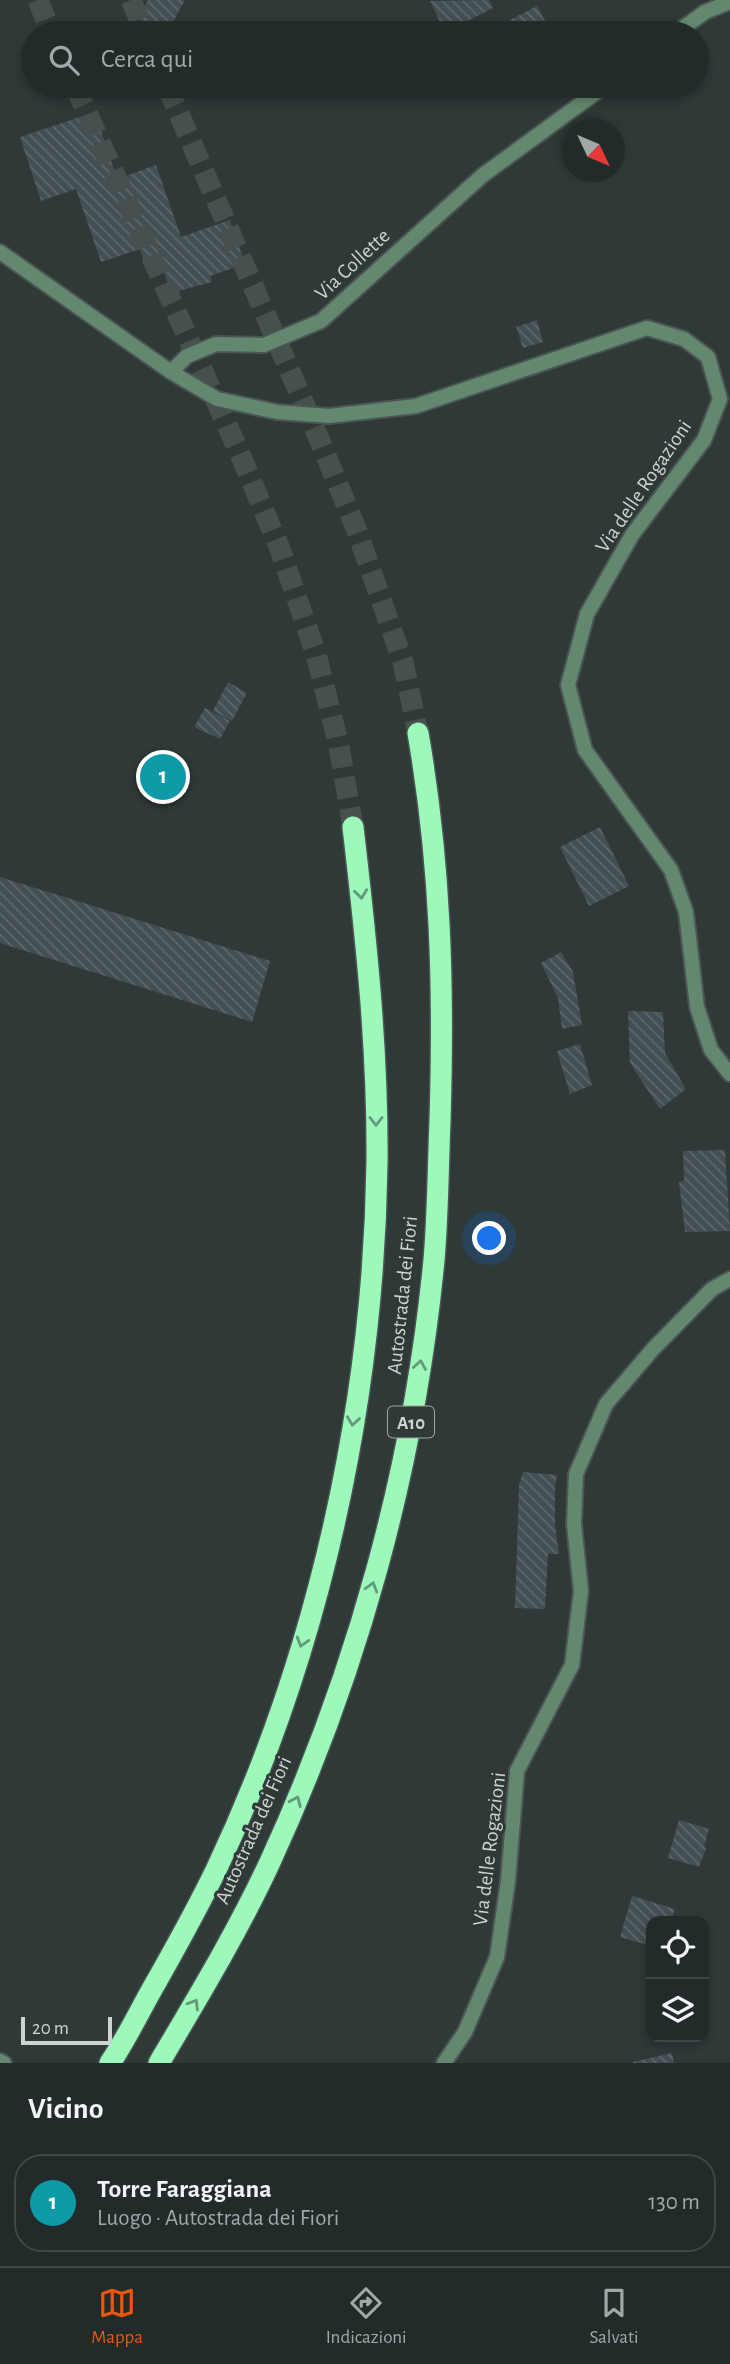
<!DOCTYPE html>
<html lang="it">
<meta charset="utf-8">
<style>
body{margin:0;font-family:"Alegreya Sans",sans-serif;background:#2e3736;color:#f1f3f6}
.controls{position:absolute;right:21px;bottom:21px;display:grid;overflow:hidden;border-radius:14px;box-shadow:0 4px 10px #0003}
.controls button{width:63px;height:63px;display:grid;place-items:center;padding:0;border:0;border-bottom:2px solid #3f4747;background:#222b2a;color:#f1f3f6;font:35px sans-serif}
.compass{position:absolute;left:562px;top:119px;width:63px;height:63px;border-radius:50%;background:#222b2a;box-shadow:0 4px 10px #0003;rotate:134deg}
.scale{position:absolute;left:21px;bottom:18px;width:91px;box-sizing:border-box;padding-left:7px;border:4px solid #ced4d3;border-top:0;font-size:19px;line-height:24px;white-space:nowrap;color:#ced4d3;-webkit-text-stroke:5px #2e3938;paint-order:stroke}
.you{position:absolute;left:490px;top:1239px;width:24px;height:24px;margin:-18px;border:5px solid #fff;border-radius:50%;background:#1a73e8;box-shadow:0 0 0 10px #1a73e833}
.badge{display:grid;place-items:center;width:46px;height:46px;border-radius:50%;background:#ea580c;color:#fff;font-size:23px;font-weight:700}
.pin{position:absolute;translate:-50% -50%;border:4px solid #fff;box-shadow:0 2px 7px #0006}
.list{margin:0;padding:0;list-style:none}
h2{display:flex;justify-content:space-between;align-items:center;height:91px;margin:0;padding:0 28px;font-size:30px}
h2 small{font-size:23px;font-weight:400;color:#a2a7a8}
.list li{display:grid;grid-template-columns:46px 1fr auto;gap:21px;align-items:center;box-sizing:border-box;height:98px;margin:0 14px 14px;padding:0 14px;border:2px solid #3f4747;border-radius:28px}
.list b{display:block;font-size:26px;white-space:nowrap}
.list p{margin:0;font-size:23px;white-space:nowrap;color:#a2a7a8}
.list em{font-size:23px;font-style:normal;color:#a2a7a8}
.icon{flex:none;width:38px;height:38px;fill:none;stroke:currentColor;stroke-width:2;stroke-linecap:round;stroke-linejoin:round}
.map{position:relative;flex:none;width:730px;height:2063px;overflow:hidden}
.search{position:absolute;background:#222b2a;box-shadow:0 4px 10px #0003;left:21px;right:21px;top:21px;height:77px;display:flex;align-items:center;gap:18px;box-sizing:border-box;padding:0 24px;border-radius:38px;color:#a2a7a8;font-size:26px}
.sheet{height:203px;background:#222b2a}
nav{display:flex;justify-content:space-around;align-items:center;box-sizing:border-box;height:98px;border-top:2px solid #3f4747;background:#222b2a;font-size:19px;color:#a2a7a8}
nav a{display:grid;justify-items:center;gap:4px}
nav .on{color:#ea580c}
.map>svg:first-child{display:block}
.building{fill:url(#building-back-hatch)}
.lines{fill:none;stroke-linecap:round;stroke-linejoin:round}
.motorway-tunnel{stroke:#46504f;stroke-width:21;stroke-dasharray:21 10;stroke-linecap:butt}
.minor-casing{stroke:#4b5554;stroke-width:18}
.tertiary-casing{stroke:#4b5554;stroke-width:18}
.motorway-casing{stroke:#4b5554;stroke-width:24}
.minor{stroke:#64886f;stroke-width:14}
.tertiary{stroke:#64886f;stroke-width:14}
.motorway{stroke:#9cf9bb;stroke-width:21}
.oneway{stroke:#65997a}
.labels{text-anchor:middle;stroke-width:6;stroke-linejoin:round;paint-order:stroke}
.shield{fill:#2e3938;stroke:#9ea6a4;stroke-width:2}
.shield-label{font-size:19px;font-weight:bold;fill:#ced4d3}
.street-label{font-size:21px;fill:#ced4d3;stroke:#2e3938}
</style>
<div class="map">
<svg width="730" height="2063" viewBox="0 0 730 2063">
<defs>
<pattern id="building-back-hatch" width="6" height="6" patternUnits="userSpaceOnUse" patternTransform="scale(1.75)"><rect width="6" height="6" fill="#444f53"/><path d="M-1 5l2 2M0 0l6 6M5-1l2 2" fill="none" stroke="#5e676b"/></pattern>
</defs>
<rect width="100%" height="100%" fill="#2e3938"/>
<!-- building -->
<g class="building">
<path d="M148 0H185L167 33 137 19Z"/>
<path d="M489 0 493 8 445 32 430 1Z"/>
<path d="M537 6 546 23 527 33H485Z"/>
<path d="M95 112 117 179 156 165 181 237 230 220 245 264 210 276 212 282 171 293 159 257 144 261 140 249 101 262 76 189 41 201 20 137Z"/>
<path d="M537 320 543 342 523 348 516 327Z"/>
<path d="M228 682 247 693 232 721 213 711Z"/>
<path d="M205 708 230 721 220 739 194 727Z"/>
<path d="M154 757 184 773 171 797 142 782Z"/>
<path d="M600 827 629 886 589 906 560 847Z"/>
<path d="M0 877 270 961 252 1022 0 943Z"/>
<path d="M561 952 573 972 582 1025 562 1029 558 998 541 963Z"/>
<path d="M628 1011 663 1012 665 1053 686 1089 660 1109 630 1063Z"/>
<path d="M580 1044 592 1085 570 1094 557 1051Z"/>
<path d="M725 1150 730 1231 685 1232 679 1182 684 1181 683 1151Z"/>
<path d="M523 1472 557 1475 555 1486V1526L559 1554H548L545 1609 515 1608 519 1485Z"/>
<path d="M679 1820 709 1829 704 1846 706 1848 699 1867 668 1858Z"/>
<path d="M632 1896 675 1909 671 1921H651V1946L620 1937Z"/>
<path d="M672 2053 674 2063H633V2062Z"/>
</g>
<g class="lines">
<!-- motorway-tunnel -->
<g class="motorway-tunnel">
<path d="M38 0 51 33"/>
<path d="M131 0 145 33"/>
<path d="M75 86 240 454 280 549 316 654 339 746 353 827"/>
<path d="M167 86 320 441 357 531 403 662 418 733"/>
</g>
<defs>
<g id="minor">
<path d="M676 33 705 12 730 2"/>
<path d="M0 252 171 372 187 356 216 344 264 345 321 321 483 175 605 86"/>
</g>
<g id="tertiary">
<path d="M171 372 217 399 277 412 329 416 416 406 647 328 684 339 708 357 720 399 704 440 632 535 587 614 568 685 585 750 671 870 686 912 697 1007 711 1050 730 1074"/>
<path d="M0 2061 4 2063"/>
<path d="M444 2063 465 2032 497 1957 508 1881 517 1771 572 1665 581 1591 574 1524 576 1474 606 1404 653 1349 712 1289 730 1279"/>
</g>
<g id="motorway">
<path d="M110 2063C127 2038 140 2010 155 1984 176 1947 197 1909 216 1870 319 1653 374 1402 377 1162 378 1049 366 938 353 827"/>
<path d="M159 2063C198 1997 238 1931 270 1862 357 1673 414 1468 434 1260 438 1214 438 1168 440 1121 444 987 441 866 418 733"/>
</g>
</defs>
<!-- minor casing -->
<use href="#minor" class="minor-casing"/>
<!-- tertiary casing -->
<use href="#tertiary" class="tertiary-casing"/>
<!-- motorway casing -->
<use href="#motorway" class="motorway-casing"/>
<!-- minor -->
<use href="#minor" class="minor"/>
<!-- tertiary -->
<use href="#tertiary" class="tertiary"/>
<!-- motorway -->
<use href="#motorway" class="motorway"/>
</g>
<!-- one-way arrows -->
<defs><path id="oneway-chevron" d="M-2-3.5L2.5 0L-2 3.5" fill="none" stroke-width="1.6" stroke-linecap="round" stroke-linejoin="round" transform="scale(1.75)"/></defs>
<g class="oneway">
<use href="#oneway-chevron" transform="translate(361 894) rotate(83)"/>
<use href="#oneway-chevron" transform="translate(376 1121) rotate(90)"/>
<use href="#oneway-chevron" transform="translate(420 1365) rotate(-81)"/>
<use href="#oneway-chevron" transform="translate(353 1421) rotate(98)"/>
<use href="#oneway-chevron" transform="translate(372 1587) rotate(-73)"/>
<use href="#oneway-chevron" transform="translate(302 1642) rotate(107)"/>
<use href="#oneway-chevron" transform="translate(296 1801) rotate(-67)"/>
<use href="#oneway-chevron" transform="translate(194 2004) rotate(-59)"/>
</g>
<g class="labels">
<!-- shield labels -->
<rect class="shield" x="388" y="1406.5" width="46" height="31" rx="5"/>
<g class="shield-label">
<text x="411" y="1429">A10</text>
</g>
<!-- street labels -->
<g class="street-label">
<text transform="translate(352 264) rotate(-43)" y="7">Via Collette</text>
<text transform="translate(643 486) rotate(-56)" y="7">Via delle Rogazioni</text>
<text transform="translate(402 1295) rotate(-84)" y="7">Autostrada dei Fiori</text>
<text transform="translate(253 1830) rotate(-66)" y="7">Autostrada dei Fiori</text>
<text transform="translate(489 1849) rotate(-83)" y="7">Via delle Rogazioni</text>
</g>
</g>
</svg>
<div class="controls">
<button><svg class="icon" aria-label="locate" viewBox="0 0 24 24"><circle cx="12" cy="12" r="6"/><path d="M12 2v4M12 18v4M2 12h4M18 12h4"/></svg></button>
<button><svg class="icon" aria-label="layers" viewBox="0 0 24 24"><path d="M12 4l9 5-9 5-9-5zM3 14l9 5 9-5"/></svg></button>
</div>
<svg class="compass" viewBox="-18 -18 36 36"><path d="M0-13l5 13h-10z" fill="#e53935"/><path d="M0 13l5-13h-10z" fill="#a2a7a8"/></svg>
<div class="scale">20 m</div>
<div class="you"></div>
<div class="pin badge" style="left:163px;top:777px;background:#0f9aa8">1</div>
<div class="search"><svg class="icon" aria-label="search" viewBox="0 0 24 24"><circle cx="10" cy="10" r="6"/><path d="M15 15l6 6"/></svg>Cerca qui</div>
</div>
<section class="sheet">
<h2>Vicino<small></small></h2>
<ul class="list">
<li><span class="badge" style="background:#0f9aa8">1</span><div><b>Torre Faraggiana</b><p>Luogo · Autostrada dei Fiori</p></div><em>130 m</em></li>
</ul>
</section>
<nav>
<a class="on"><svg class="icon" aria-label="map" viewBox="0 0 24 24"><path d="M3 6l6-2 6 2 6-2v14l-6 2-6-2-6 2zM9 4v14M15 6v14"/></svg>Mappa</a>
<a><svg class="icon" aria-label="directions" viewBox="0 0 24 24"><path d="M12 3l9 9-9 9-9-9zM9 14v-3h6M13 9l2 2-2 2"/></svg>Indicazioni</a>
<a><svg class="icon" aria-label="saved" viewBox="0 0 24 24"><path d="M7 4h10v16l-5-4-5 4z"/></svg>Salvati</a>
</nav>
